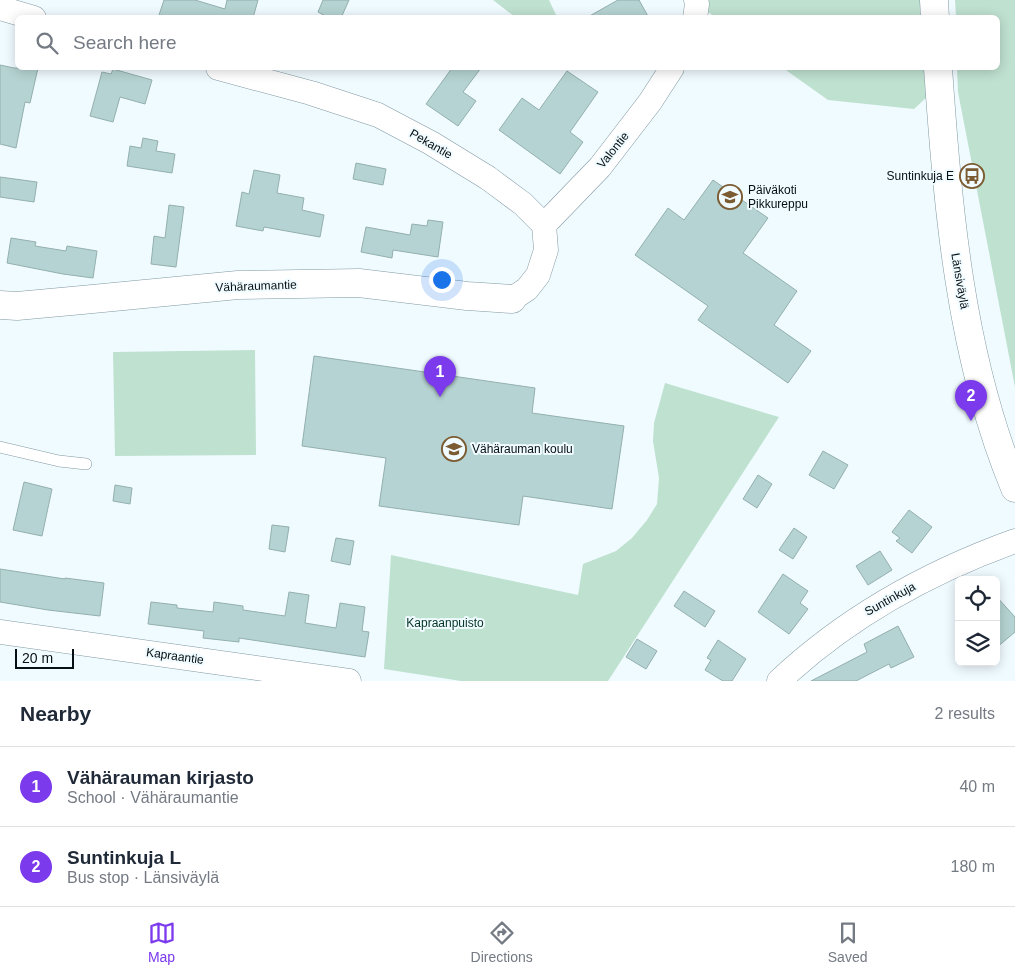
<!DOCTYPE html>
<meta charset="utf-8">
<style>
body{margin:0;font-family:Arial,sans-serif;background:#f2f2f3;color:#1f2937}
.controls{position:absolute;right:15px;bottom:15px;display:grid;overflow:hidden;border-radius:8px;box-shadow:0 2px 12px #0003}
.controls button{width:45px;height:45px;display:grid;place-items:center;padding:0;border:0;border-bottom:1px solid #e0e1e3;background:#fff;color:#1f2937;font:25px sans-serif}
.scale{position:absolute;left:15px;bottom:12px;width:59px;box-sizing:border-box;padding-left:5px;border:2px solid #060f13;border-top:0;font-size:14px;line-height:18px;white-space:nowrap;color:#060f13;-webkit-text-stroke:4px #f0fbff;paint-order:stroke}
.you{position:absolute;left:441px;top:279px;width:18px;height:18px;margin:-12px;border:4px solid #fff;border-radius:50%;background:#1a73e8;box-shadow:0 0 0 8px #1a73e833}
.badge{display:grid;place-items:center;width:32px;height:32px;border-radius:50%;background:#7c3aed;color:#fff;font-size:16px;font-weight:700}
.pin{position:absolute;translate:-50% -41px;filter:drop-shadow(0 1px 2px #0008)}
.pin::after{content:'';position:absolute;top:26px;width:18px;height:15px;background:inherit;clip-path:polygon(0 0,100% 0,50% 100%)}
.list{margin:0;padding:0;list-style:none}
h2{display:flex;justify-content:space-between;align-items:center;height:65px;margin:0;padding:0 20px;font-size:21px}
h2 small{font-size:16px;font-weight:400;color:#747a83}
.list li{display:grid;grid-template-columns:32px 1fr auto;gap:15px;align-items:center;box-sizing:border-box;height:80px;padding:0 20px;border-top:1px solid #e0e1e3}
.list b{display:block;font-size:19px;white-space:nowrap}
.list p{margin:0;font-size:16px;white-space:nowrap;color:#747a83}
.list em{font-size:16px;font-style:normal;color:#747a83}
.icon{flex:none;width:28px;height:28px;fill:none;stroke:currentColor;stroke-width:2;stroke-linecap:round;stroke-linejoin:round}
.map{position:relative;flex:none;width:1015px;height:681px;overflow:hidden}
.search{position:absolute;background:#fff;box-shadow:0 2px 12px #0003;left:15px;right:15px;top:15px;height:55px;display:flex;align-items:center;gap:12px;box-sizing:border-box;padding:0 18px;border-radius:8px;color:#747a83;font-size:19px}
.sheet{height:225px;background:#fff}
nav{display:flex;justify-content:space-around;align-items:center;box-sizing:border-box;height:70px;border-top:1px solid #e0e1e3;background:#fff;font-size:14px;color:#747a83}
nav a{display:grid;justify-items:center;gap:2px}
nav .on{color:#7c3aed}
.map>svg:first-child{display:block}
.green{fill:#bfe1d0}
.building{fill:#b5d3d2;stroke:#93afae}
.lines{fill:none;stroke-linecap:round;stroke-linejoin:round}
.service-casing{stroke:#8199a3;stroke-width:12}
.minor-casing{stroke:#8199a3;stroke-width:25}
.tertiary-casing{stroke:#8199a3;stroke-width:29}
.secondary-casing{stroke:#8199a3;stroke-width:29}
.service{stroke:#fff;stroke-width:11}
.minor{stroke:#fff;stroke-width:24}
.tertiary{stroke:#fff;stroke-width:28}
.secondary{stroke:#fff;stroke-width:28}
.labels{text-anchor:middle;stroke-width:4;stroke-linejoin:round;paint-order:stroke}
.street-label{font-size:12px;fill:#060f13;stroke:#f0fbff}
.poi-label{font-size:12px;fill:#060f13;stroke:#f0fbff;text-anchor:start}
.park-label{font-size:12px;fill:#033423;stroke:#f0fbff}
</style>
<div class="map">
<svg width="1015" height="681" viewBox="0 0 1015 681">
<rect width="100%" height="100%" fill="#f0fbff"/>
<!-- green -->
<g class="green">
<path d="M493 0H549L557 17H515Z"/>
<path d="M695 0H920L921 17H715L697 4Z"/>
<path d="M955 0H1015V387L958 92 957 68H998V18L956 17Z"/>
<path d="M783 68H925L927 97 914 109 828 100Z"/>
<path d="M255 350 256 455 115 456 113 352Z"/>
<path d="M665 383 779 417 608 681H461L384 669 391 555 578 595 583 564 616 551 632 538 647 520 657 504 659 478 653 441 654 423Z"/>
</g>
<!-- building -->
<g class="building">
<path d="M164 0H195L225 9 227 0H258L253 18H158Z"/>
<path d="M323 0H349L341 18H329L318 12Z"/>
<path d="M618 0H639L649 18H586Z"/>
<path d="M0 65 14 68H38L30 103 25 102 16 148 0 144Z"/>
<path d="M452 68H481L463 92 476 101 458 126 426 104Z"/>
<path d="M113 69 152 80 145 104 120 97 113 122 90 116 102 72 111 74Z"/>
<path d="M567 71 598 92 570 132 583 142 560 174 499 130 522 98 539 110Z"/>
<path d="M143 138 158 141 156 151 175 154 172 173 127 166 130 146 141 148Z"/>
<path d="M356 163 386 169 383 185 353 179Z"/>
<path d="M254 170 280 175 277 193 304 198 302 210 324 215 320 237 264 227 263 231 236 226 242 192 249 194Z"/>
<path d="M0 177 37 182 34 202 0 197Z"/>
<path d="M713 180 768 218 743 253 797 291 774 325 811 351 788 383 698 320 708 306 635 255 668 208 684 220Z"/>
<path d="M169 205 184 207 176 267 151 264 154 236 165 238Z"/>
<path d="M428 220 443 222 438 257 393 250 392 258 361 252 366 227 410 235 412 224 427 226Z"/>
<path d="M11 238 36 242 35 246 66 251 67 246 97 251 93 278 63 274 7 263Z"/>
<path d="M314 356 535 388 532 413 624 426 612 509 523 496 519 525 379 506 386 458 302 446Z"/>
<path d="M823 451 848 465 834 489 809 475Z"/>
<path d="M758 475 772 484 757 508 743 499Z"/>
<path d="M24 482 52 489 42 536 13 530Z"/>
<path d="M115 485 132 488 130 504 113 501Z"/>
<path d="M909 510 932 527 912 553 896 541 900 538 892 532Z"/>
<path d="M272 525 289 527 285 552 269 549Z"/>
<path d="M794 528 807 537 793 559 779 550Z"/>
<path d="M336 538 354 541 350 565 331 561Z"/>
<path d="M880 551 892 570 868 585 856 566Z"/>
<path d="M0 569 65 579V578L104 583 100 616 48 610 0 602Z"/>
<path d="M783 574 808 591 800 603 808 609 789 634 758 612Z"/>
<path d="M684 591 715 611 705 627 674 606Z"/>
<path d="M289 592 309 595 305 623 336 628 340 603 365 607 362 631 369 632 365 657 239 638V642L203 638 204 631 148 624 151 602 177 605V608L213 612 214 602 243 606V610L285 616Z"/>
<path d="M996 596 1015 617V632L996 648Z"/>
<path d="M898 626 914 657 891 668 889 664 856 681H811L867 652 864 644Z"/>
<path d="M637 639 657 651 646 669 626 657Z"/>
<path d="M718 640 746 659 732 681H723L705 670 711 660 707 658Z"/>
</g>
<g class="lines">
<defs>
<path id="service" d="M0 447 59 461 86 464"/>
<g id="minor">
<path d="M0 8 34 18"/>
<path d="M695 18 697 4 696 0"/>
<path d="M218 68 311 93 378 115 431 143 488 178 523 204 544 225 546 250 538 275 527 289 512 299"/>
<path d="M544 225 600 167 650 102 672 68"/>
<path d="M0 632 349 681"/>
<path d="M779 681C846 618 929 572 1015 541"/>
</g>
<path id="tertiary" d="M0 305 17 306 82 300 238 285 359 283 467 296 512 299"/>
<g id="secondary">
<path d="M934 0 935 18"/>
<path d="M938 68C948 209 960 356 1015 488"/>
</g>
</defs>
<!-- service casing -->
<use href="#service" class="service-casing"/>
<!-- minor casing -->
<use href="#minor" class="minor-casing"/>
<!-- tertiary casing -->
<use href="#tertiary" class="tertiary-casing"/>
<!-- secondary casing -->
<use href="#secondary" class="secondary-casing"/>
<!-- service -->
<use href="#service" class="service"/>
<!-- minor -->
<use href="#minor" class="minor"/>
<!-- tertiary -->
<use href="#tertiary" class="tertiary"/>
<!-- secondary -->
<use href="#secondary" class="secondary"/>
</g>
<!-- icons -->
<defs>
<symbol id="bus-ring" viewBox="-11 -11 22 22"><circle r="9.5" fill="#f0fbff" stroke="#7b5b31" stroke-width="1.5"/><path d="M-5-6H5V4H4V6H2V4H-2V6H-4V4H-5ZM-3.5-4V0h7V-4ZM-3.5 1.2v1.5H-2V1.2ZM2 1.2v1.5H3.5V1.2Z" fill="#7b5b31"/></symbol>
<symbol id="school-ring" viewBox="-11 -11 22 22"><circle r="9.5" fill="#f0fbff" stroke="#7b5b31" stroke-width="1.5"/><path d="M0-5L7-2L0 1L-7-2ZM-4 1L0 2.5L4 1V4Q0 6-4 4Z" fill="#7b5b31"/></symbol>
</defs>
<g fill-rule="evenodd">
<use href="#bus-ring" x="958" y="162" width="28" height="28"/>
<use href="#school-ring" x="716" y="183" width="28" height="28"/>
<use href="#school-ring" x="440" y="435" width="28" height="28"/>
</g>
<g class="labels">
<!-- street labels -->
<g class="street-label">
<text transform="translate(431 144) rotate(30)" y="4">Pekantie</text>
<text transform="translate(613 150) rotate(-51)" y="4">Valontie</text>
<text transform="translate(960 281) rotate(80)" y="4">Länsiväylä</text>
<text transform="translate(256 286) rotate(-2)" y="4">Vähäraumantie</text>
<text transform="translate(890 599) rotate(-29)" y="4">Suntinkuja</text>
<text transform="translate(175 656) rotate(8)" y="4">Kapraantie</text>
</g>
<!-- poi labels -->
<g class="poi-label">
<text x="954" y="180" text-anchor="end">Suntinkuja E</text>
<text x="748" y="194">Päiväkoti<tspan x="748" dy="14">Pikkureppu</tspan></text>
<text x="472" y="453">Vähärauman koulu</text>
</g>
<!-- park labels -->
<g class="park-label">
<text x="445" y="627">Kapraanpuisto</text>
</g>
</g>
</svg>
<div class="controls">
<button><svg class="icon" aria-label="locate" viewBox="0 0 24 24"><circle cx="12" cy="12" r="6"/><path d="M12 2v4M12 18v4M2 12h4M18 12h4"/></svg></button>
<button><svg class="icon" aria-label="layers" viewBox="0 0 24 24"><path d="M12 4l9 5-9 5-9-5zM3 14l9 5 9-5"/></svg></button>
</div>
<div class="scale">20 m</div>
<div class="you"></div>
<div class="pin badge" style="left:440px;top:397px">1</div>
<div class="pin badge" style="left:971px;top:421px">2</div>
<div class="search"><svg class="icon" aria-label="search" viewBox="0 0 24 24"><circle cx="10" cy="10" r="6"/><path d="M15 15l6 6"/></svg>Search here</div>
</div>
<section class="sheet">
<h2>Nearby<small>2 results</small></h2>
<ul class="list">
<li><span class="badge">1</span><div><b>Vähärauman kirjasto</b><p>School · Vähäraumantie</p></div><em>40 m</em></li>
<li><span class="badge">2</span><div><b>Suntinkuja L</b><p>Bus stop · Länsiväylä</p></div><em>180 m</em></li>
</ul>
</section>
<nav>
<a class="on"><svg class="icon" aria-label="map" viewBox="0 0 24 24"><path d="M3 6l6-2 6 2 6-2v14l-6 2-6-2-6 2zM9 4v14M15 6v14"/></svg>Map</a>
<a><svg class="icon" aria-label="directions" viewBox="0 0 24 24"><path d="M12 3l9 9-9 9-9-9zM9 14v-3h6M13 9l2 2-2 2"/></svg>Directions</a>
<a><svg class="icon" aria-label="saved" viewBox="0 0 24 24"><path d="M7 4h10v16l-5-4-5 4z"/></svg>Saved</a>
</nav>
